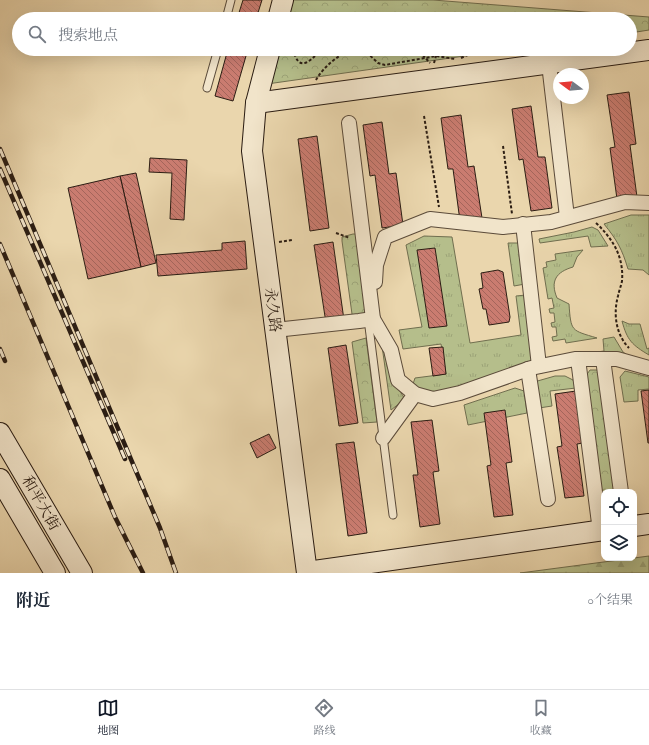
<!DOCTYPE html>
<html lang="zh">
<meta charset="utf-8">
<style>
body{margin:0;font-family:"IM FELL English","Noto Serif SC",serif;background:#f2f2f3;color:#1f2937}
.controls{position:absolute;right:12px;bottom:12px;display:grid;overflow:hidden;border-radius:8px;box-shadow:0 4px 16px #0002}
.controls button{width:36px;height:36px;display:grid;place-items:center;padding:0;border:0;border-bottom:1px solid #e0e1e3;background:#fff;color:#1f2937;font:20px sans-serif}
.compass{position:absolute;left:553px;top:68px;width:36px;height:36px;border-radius:50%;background:#fff;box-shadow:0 4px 16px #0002;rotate:286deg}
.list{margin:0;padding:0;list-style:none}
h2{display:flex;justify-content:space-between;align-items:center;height:52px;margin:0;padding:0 16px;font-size:17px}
h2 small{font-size:13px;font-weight:400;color:#747a83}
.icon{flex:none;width:22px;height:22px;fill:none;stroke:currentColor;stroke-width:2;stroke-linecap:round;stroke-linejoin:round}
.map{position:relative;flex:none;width:649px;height:573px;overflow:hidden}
.search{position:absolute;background:#fff;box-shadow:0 4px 16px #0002;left:12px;right:12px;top:12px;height:44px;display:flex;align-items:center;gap:10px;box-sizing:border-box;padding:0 14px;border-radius:22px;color:#747a83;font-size:15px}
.sheet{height:116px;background:#fff}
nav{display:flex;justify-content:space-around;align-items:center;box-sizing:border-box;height:56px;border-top:1px solid #e0e1e3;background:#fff;font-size:11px;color:#747a83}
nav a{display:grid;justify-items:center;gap:2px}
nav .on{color:#111827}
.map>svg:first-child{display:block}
.grass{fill:url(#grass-tufts);stroke:#706e4f}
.forest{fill:url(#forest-firs);stroke:#706e4f}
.park{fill:url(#park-crowns);stroke:#706e4f}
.building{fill:url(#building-back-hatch);stroke:#2b1d13}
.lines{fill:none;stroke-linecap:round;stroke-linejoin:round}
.lane-casing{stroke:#5b4b3a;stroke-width:9}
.street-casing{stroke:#5b4b3a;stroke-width:16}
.secondary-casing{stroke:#2b1d13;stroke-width:22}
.path{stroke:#2b1d13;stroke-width:2;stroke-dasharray:3 2;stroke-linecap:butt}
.lane{stroke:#f1e4ca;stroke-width:7}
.street{stroke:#f1e4ca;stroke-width:14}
.secondary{stroke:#f1e4ca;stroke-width:20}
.rail-casing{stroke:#2b1d13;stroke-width:4.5}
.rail{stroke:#f1e4ca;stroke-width:3;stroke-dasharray:9;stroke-linecap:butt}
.labels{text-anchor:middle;stroke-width:3.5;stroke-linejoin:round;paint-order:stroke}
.street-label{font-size:15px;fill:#2b1d13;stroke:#f1e4ca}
</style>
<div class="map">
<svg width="649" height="573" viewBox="0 0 649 573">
<defs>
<pattern id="grass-tufts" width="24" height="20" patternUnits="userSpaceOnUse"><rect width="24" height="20" fill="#b5be8b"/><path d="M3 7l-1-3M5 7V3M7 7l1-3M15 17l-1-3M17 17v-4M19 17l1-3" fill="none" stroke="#9ca377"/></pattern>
<pattern id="forest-firs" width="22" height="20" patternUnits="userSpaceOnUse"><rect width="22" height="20" fill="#b5be8b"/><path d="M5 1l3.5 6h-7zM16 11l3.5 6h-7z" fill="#9ca377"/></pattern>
<pattern id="park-crowns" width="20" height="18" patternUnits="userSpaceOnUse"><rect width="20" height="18" fill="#b5be8b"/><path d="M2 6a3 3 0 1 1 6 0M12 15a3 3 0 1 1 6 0" fill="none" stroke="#9ca377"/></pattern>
<pattern id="building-back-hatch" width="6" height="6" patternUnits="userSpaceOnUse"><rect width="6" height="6" fill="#ca7c70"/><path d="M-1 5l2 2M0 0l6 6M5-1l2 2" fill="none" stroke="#a4655b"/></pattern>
</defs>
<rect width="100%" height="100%" fill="#ead6ad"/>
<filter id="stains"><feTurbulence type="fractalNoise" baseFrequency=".005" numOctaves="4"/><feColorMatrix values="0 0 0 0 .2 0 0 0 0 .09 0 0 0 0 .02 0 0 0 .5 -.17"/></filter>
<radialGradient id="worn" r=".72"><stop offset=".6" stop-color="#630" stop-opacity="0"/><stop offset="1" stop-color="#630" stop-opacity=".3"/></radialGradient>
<!-- grass -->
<g class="grass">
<path d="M631 215H649V275L643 270 628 269C622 249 617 240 604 224Z"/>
<path d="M592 227 598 230 608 246 591 247 588 236 540 243 539 239 574 232Z"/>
<path d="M424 236 452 237 470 343 521 335 516 296 526 295 536 364 434 394 422 391 413 384 415 378 446 374 441 344 403 349 399 330 422 327 406 245Z"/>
<path d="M508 243H519L525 284 514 286Z"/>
<path d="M583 250 577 257 573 267C556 272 550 281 557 298L569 304C571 332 571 330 597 338L566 343 565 339 553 341 552 337 557 336 556 327H552L551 323 555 322 554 313H550L549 309 554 308 552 298 548 299 543 268 547 267 546 262 556 260 555 254Z"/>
<path d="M622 321 629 324H640L647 349 649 348V355C632 345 627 340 622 321Z"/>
<path d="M614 337 623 352 634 360 549 359 604 351 603 339Z"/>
<path d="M382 346 396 385 405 399 391 410Z"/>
<path d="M625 371 649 377V389L638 390V401L624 402 620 377Z"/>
<path d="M555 376H565L573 380 576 388 550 391 552 406 539 408 534 382Z"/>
<path d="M515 388 524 391 527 413 468 425 464 405Z"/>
</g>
<!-- forest -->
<path class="forest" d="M649 556V573H520L634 558Z"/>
<!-- park -->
<g class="park">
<path d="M287 0H433L649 17V30L630 33V19H283Z"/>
<path d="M275 49H514L267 84Z"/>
<path d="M353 234H357L371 317 356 319 352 314 342 241V237Z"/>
<path d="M366 338 377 422 363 423 352 342Z"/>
<path d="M590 370H598L618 492H604V507L599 505 585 377Z"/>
</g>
<!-- building -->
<g class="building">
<path d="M243 0H262L256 19H237Z"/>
<path d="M228 49H248L233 101 215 96Z"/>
<path d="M629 92 636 144 630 145 637 197 617 199 610 148 615 147 607 95Z"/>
<path d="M531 106 538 157H545L552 208 531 211 523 159 519 160 512 109Z"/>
<path d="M461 115 468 167 474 166 482 218 460 221 453 169H448L441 118Z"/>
<path d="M382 122 389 174 396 173 403 225 382 228 375 175 370 176 363 125Z"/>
<path d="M317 136 329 228 310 231 298 139Z"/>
<path d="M150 158 187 160 184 220 170 219 172 173 149 172Z"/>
<path d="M136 173 156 263 141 267 120 176Z"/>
<path d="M120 176 141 267 88 279 68 188Z"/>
<path d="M245 241 247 269 158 276 156 255 222 250V243Z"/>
<path d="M333 242 344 320 326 323 314 245Z"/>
<path d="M435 248 447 326 429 328 417 250Z"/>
<path d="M498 270 503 272 510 317 509 322 489 325 486 309H483L479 289 483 288 481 273Z"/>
<path d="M346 345 358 423 339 426 328 348Z"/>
<path d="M443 347 446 374 433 376 429 348Z"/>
<path d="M649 390V443H648L641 391Z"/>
<path d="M576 391 583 443 577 444 584 496 565 498 557 447 562 446 555 394Z"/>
<path d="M505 410 512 462 506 463 513 515 494 517 487 466 491 465 484 413Z"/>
<path d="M432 420 439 471 433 472 440 524 420 527 413 475H418L411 422Z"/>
<path d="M269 434 276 448 257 458 250 443Z"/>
<path d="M354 442 367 533 348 536 336 444Z"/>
</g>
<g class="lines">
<defs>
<g id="lane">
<path d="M226 19 231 0"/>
<path d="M207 88 218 49"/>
<path d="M368 319 393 515"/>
</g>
<g id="street">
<path d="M549 64 567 217"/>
<path d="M349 123 373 319 391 350 398 380 415 394 433 399 460 393 531 368 575 359H617L649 368"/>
<path d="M523 224 539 366"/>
<path d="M375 282 376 265 385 237 430 219 503 227 551 222 625 202 649 203"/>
<path d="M275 330 359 321 373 319"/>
<path d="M578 359 600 531"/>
<path d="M603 359 621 492"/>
<path d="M528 369 548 499"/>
<path d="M383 438 415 394"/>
</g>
<g id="secondary">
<path d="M278 19 283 0"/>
<path d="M270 49 256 103 252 151 307 573"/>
<path d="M256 103 649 50"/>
<path d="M0 433 82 573"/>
<path d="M0 479 55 573"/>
<path d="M634 526 649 524"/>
<path d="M307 572 604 530"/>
</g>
</defs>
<!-- lane casing -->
<use href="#lane" class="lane-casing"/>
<!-- street casing -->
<use href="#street" class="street-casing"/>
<!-- secondary casing -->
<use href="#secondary" class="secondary-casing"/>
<!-- path -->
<g class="path">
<path d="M293 49C299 74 310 61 322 49"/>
<path d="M363 49 378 63 385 65 436 56 455 59"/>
<path d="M415 49 420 52 430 63"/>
<path d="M461 58 481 49"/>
<path d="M434 63 438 49"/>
<path d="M316 80C323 67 338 56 350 49"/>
<path d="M424 116 439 207"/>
<path d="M503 146 512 214"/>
<path d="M596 223C613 239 624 257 622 281 621 286 619 291 618 296 613 314 616 335 629 348"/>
<path d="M336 233 350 238"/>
<path d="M279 242 292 240"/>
</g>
<!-- lane -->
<use href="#lane" class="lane"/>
<!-- street -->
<use href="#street" class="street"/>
<!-- secondary -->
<use href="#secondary" class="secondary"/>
<defs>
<g id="rail">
<path d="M0 149 160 528 176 573"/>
<path d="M0 169 125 459"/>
<path d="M0 244 115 517 143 573"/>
<path d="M0 349 5 361"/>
</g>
</defs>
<!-- rail casing -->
<use href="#rail" class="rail-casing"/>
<!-- rail -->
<use href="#rail" class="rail"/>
</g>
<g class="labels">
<!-- street labels -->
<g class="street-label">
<text transform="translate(273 310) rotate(83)" y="5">永久路</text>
<text transform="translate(41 503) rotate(60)" y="5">和平大街</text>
</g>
</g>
<rect width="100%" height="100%" filter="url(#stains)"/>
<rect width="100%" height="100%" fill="url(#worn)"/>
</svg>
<div class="controls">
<button><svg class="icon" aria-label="locate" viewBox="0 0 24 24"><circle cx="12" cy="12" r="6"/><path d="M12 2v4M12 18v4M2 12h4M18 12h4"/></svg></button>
<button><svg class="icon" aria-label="layers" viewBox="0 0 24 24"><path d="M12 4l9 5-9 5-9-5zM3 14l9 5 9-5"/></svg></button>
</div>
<svg class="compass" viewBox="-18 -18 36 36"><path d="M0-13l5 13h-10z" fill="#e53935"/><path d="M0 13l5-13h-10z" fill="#747a83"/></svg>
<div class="search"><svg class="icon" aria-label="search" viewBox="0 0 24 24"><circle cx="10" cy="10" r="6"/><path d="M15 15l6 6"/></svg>搜索地点</div>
</div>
<section class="sheet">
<h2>附近<small>0个结果</small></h2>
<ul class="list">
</ul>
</section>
<nav>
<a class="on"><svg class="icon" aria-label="map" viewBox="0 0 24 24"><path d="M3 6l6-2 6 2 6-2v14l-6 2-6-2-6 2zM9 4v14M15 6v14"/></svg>地图</a>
<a><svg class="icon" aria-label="directions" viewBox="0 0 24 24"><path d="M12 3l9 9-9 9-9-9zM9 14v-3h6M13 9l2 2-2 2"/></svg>路线</a>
<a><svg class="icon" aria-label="saved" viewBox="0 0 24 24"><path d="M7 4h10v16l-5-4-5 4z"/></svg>收藏</a>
</nav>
